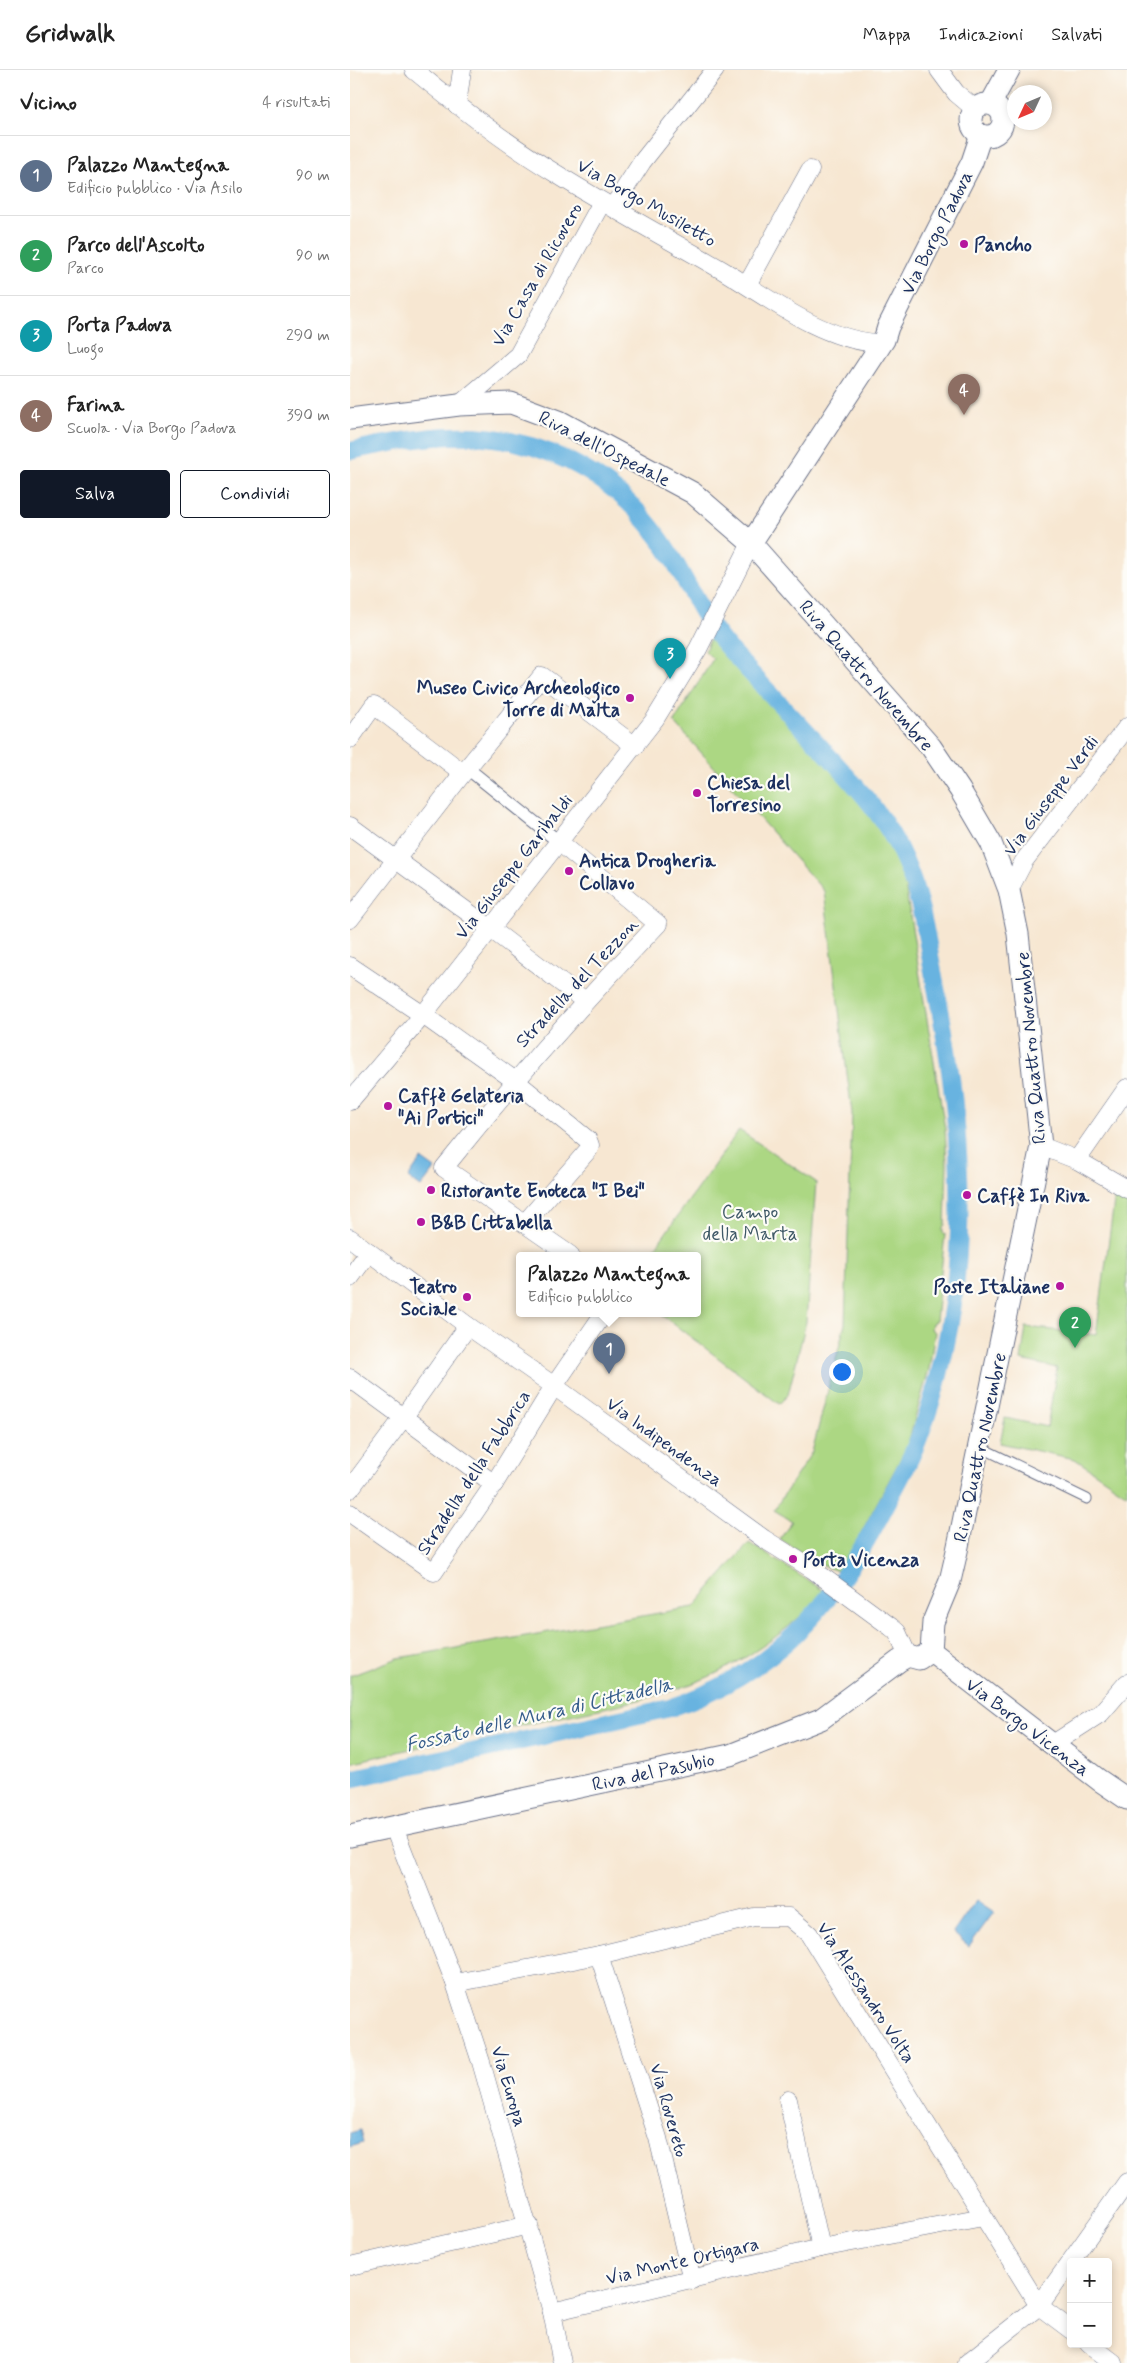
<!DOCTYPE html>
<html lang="it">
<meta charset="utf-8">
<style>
body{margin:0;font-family:Mynerve,sans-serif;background:#f6f6f6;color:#222}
.controls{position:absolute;right:15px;bottom:15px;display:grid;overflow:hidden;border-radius:5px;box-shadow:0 2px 8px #0003}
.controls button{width:45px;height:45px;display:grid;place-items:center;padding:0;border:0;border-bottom:1px solid #e0e0e0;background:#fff;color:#222;font:25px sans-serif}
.compass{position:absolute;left:657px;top:15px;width:45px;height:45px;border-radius:50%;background:#fff;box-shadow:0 2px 8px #0003;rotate:226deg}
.you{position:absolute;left:491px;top:1301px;width:18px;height:18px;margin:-12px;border:4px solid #fff;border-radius:50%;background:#1a73e8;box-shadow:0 0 0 8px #1a73e833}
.badge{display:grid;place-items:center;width:32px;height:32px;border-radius:50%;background:#111827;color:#fff;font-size:16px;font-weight:700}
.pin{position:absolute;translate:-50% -41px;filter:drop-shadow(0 1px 2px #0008)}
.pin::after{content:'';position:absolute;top:26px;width:18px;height:15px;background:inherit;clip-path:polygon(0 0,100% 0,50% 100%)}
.popup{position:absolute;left:166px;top:1182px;width:185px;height:65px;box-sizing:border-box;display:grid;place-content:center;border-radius:5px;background:#fff;filter:drop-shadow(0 1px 4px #0005);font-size:16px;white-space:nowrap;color:#767676}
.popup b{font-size:19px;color:#222}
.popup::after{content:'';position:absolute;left:50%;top:100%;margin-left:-10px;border:10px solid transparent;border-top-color:#fff}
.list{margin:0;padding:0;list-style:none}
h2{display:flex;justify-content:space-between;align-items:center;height:65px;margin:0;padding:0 20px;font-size:21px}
h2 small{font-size:16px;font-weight:400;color:#767676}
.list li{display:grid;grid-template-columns:32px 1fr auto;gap:15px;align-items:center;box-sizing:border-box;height:80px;padding:0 20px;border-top:1px solid #e0e0e0}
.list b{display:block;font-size:19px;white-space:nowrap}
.list p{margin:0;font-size:16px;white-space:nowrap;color:#767676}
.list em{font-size:16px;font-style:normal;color:#767676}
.actions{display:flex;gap:10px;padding:15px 20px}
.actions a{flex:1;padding:11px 0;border:1px solid #111827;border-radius:5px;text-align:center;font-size:18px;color:#111827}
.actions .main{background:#111827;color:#fff}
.map{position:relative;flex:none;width:777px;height:2293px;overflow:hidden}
header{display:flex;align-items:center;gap:30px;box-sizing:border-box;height:70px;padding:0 25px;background:#fff;border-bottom:1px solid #e0e0e0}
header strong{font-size:24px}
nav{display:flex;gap:28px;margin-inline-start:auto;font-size:18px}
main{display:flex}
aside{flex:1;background:#fff}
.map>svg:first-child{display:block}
.green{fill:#acd783;stroke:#648370}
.water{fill:#67b3e0;stroke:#41719f}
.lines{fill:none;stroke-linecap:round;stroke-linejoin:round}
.canal{stroke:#67b3e0;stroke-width:18}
.service-casing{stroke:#686f87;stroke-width:11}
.pedestrian-casing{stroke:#686f87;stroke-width:14}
.minor-casing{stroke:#686f87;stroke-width:19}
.tertiary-casing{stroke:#686f87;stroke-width:23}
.service{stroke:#fff;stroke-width:9}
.pedestrian{stroke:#fff;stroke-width:12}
.minor{stroke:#fff;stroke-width:18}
.tertiary{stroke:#fff;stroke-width:21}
.poi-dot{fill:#b5179e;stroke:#fdfcf7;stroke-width:2}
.labels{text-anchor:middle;stroke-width:4.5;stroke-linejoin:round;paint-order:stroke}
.street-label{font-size:19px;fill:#1b2f5e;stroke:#fdfcf7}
.poi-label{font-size:19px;font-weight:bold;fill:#1b2f5e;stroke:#fdfcf7;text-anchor:start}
.park-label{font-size:19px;fill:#3f5967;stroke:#fdfcf7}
.water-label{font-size:20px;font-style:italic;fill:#365d8c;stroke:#fdfcf7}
</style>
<header>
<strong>Gridwalk</strong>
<nav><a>Mappa</a><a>Indicazioni</a><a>Salvati</a></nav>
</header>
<main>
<aside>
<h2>Vicino<small>4 risultati</small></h2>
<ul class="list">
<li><span class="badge" style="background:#5c6f8a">1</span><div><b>Palazzo Mantegna</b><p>Edificio pubblico · Via Asilo</p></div><em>90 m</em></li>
<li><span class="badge" style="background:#2e9e5b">2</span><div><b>Parco dell'Ascolto</b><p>Parco</p></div><em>90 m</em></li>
<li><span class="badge" style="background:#0f9aa8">3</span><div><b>Porta Padova</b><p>Luogo</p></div><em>290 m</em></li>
<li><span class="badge" style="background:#8d6e63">4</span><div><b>Farina</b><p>Scuola · Via Borgo Padova</p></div><em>390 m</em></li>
</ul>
<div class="actions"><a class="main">Salva</a><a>Condividi</a></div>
</aside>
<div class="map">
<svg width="777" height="2293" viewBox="0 0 777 2293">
<rect width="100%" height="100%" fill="#fdfcf7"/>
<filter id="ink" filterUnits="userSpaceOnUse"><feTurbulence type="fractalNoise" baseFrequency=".02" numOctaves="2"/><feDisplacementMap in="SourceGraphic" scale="10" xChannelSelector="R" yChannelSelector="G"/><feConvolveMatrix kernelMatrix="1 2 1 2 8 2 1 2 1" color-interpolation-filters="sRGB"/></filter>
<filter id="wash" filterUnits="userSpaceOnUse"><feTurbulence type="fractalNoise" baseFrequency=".0096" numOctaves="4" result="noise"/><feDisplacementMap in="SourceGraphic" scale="20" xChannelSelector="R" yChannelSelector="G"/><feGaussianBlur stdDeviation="1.12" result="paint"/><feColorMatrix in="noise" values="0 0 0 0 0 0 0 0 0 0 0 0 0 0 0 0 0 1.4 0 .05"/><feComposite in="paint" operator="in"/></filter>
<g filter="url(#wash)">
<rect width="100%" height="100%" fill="#f7e7d2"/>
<!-- green -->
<g class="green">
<path d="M360 568 497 713 534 761 554 809 595 1059 597 1094 595 1155 593 1157V1162L595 1164 586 1251 582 1253 581 1259 585 1262 579 1299 557 1377 490 1502 471 1495 430 1469 442 1451 424 1440 462 1382 495 1254 502 1043 474 821 324 652 363 589 355 581Z"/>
<path d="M389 1060 466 1112 456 1252 438 1325 429 1334 309 1243H348V1185H300Z"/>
<path d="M766 1117 777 1123V1424L725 1389 650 1373 655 1348 697 1357 707 1298 671 1290 676 1257 746 1265Z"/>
<path d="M399 1473 476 1522C444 1555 409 1582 367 1603 319 1626 263 1636 211 1647 140 1662 70 1676 0 1693V1606L48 1588 344 1537Z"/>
</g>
<!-- water -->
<g class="water">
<path d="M71 1089 85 1099 71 1117 58 1108Z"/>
<path d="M626 1830 644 1842 619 1876 603 1863Z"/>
<path d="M10 2060 13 2073 0 2077V2063Z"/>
</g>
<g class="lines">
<!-- canal -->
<path class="canal" d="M0 381C33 374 68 367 101 366 184 363 262 401 310 469 334 502 347 541 373 572 406 610 442 646 476 683 506 716 536 747 554 789 573 831 578 878 587 923 616 1070 624 1227 568 1370 558 1397 542 1423 529 1448 479 1542 422 1603 320 1638L0 1709"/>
</g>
</g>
<g filter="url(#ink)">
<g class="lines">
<defs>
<path id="service" d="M630 1377 737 1429"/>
<path id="pedestrian" d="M117 698 209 772"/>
<g id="minor">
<path d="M64 0C109 37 155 73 205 103 259 137 316 168 372 200 419 228 469 268 525 273"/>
<path d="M589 0 606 23 625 39"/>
<path d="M107 35 112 0"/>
<path d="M263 137 292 92 365 0"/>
<path d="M397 215 460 100"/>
<path d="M109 335 168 285 252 132"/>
<path d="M0 669 24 635 113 703"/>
<path d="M0 756 141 859 235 931"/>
<path d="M209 772 308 854C233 932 162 1013 94 1098L220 1185"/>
<path d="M659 820 674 791 777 657"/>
<path d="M0 849 113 703 192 606 285 676"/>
<path d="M0 896 73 945 164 1010 238 1070 240 1075 239 1079 175 1153"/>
<path d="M0 1031 73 945 305 649 348 579 401 473"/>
<path d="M691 1076 727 1090 777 1119"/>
<path d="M727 1090 777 1018"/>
<path d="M0 1168 118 1256 204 1316 414 1469 462 1499 541 1557 547 1562 558 1586"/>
<path d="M0 1208 19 1182"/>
<path d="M0 1308 144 1414"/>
<path d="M0 1419 53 1348 118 1256"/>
<path d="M0 1443 84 1502 144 1414 204 1316 254 1243"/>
<path d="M703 1674 751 1643 777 1613"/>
<path d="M44 1758 105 1913 131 1992 202 2242 212 2293"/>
<path d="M249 1885 308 2068 342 2210"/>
<path d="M105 1913 249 1885 404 1847H439L459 1864 689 2236 721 2260"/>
<path d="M438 2030 471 2178"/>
<path d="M0 2196 179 2155"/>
<path d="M202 2242 471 2178 633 2147"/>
<path d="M739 2274 764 2293"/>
<path d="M617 2293 689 2236 777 2112"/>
</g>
<g id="tertiary">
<path d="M641 33 659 0"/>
<circle cx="637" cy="50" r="16"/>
<path d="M0 349 109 335 161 333 209 351 343 423 401 473 581 677 610 720 641 773 659 820 668 864 691 1076 607 1481 600 1511 583 1552 581 1581"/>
<path d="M401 473 534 270 538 257 622 92 631 65"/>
<path d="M581 1581 749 1710 777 1729"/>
<path d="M0 1766 380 1685 471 1649 549 1591 558 1586 569 1589 581 1581"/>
</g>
</defs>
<!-- service casing -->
<use href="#service" class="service-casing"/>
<!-- pedestrian casing -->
<use href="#pedestrian" class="pedestrian-casing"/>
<!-- minor casing -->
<use href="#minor" class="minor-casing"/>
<!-- tertiary casing -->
<use href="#tertiary" class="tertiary-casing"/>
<!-- service -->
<use href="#service" class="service"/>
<!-- pedestrian -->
<use href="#pedestrian" class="pedestrian"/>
<!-- minor -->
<use href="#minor" class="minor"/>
<!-- tertiary -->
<use href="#tertiary" class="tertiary"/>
</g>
</g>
<!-- markers -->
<g class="poi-dot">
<circle cx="614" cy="174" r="5"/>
<circle cx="280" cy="628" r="5"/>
<circle cx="347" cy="723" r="5"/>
<circle cx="219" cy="801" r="5"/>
<circle cx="38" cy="1036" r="5"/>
<circle cx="81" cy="1120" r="5"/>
<circle cx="617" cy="1125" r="5"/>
<circle cx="71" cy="1152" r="5"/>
<circle cx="710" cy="1216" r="5"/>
<circle cx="117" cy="1227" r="5"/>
<circle cx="443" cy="1489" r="5"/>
</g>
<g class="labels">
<!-- street labels -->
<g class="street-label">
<text transform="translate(297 132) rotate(30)" y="7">Via Borgo Musiletto</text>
<text transform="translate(586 162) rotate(-63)" y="7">Via Borgo Padova</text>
<text transform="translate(186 204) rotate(-60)" y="7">Via Casa di Ricovero</text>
<text transform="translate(255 378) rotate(27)" y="7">Riva dell'Ospedale</text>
<text transform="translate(517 605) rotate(49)" y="7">Riva Quattro Novembre</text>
<text transform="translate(700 725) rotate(-53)" y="7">Via Giuseppe Verdi</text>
<text transform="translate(163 796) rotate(-52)" y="7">Via Giuseppe Garibaldi</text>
<text transform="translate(226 912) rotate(-47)" y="7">Stradella del Tezzon</text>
<text transform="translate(680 978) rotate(-95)" y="7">Riva Quattro Novembre</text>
<text transform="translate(315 1371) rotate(36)" y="7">Via Indipendenza</text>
<text transform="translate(629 1377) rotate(-78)" y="7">Riva Quattro Novembre</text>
<text transform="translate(123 1402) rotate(-57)" y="7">Stradella della Fabbrica</text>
<text transform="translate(678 1656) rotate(37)" y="7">Via Borgo Vicenza</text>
<text transform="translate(303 1701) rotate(-12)" y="7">Riva del Pasubio</text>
<text transform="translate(517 1922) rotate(57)" y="7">Via Alessandro Volta</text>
<text transform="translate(160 2016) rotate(73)" y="7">Via Europa</text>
<text transform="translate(320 2040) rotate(74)" y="7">Via Rovereto</text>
<text transform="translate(332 2190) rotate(-13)" y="7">Via Monte Ortigara</text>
</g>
<!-- poi labels -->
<g class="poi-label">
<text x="624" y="181">Pancho</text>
<text x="270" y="624" text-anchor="end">Museo Civico Archeologico<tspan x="270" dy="22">Torre di Malta</tspan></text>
<text x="357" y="719">Chiesa del<tspan x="357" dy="22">Torresino</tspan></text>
<text x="229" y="797">Antica Drogheria<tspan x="229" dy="22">Collavo</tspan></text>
<text x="48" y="1032">Caffè Gelateria<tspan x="48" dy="22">"Ai Portici"</tspan></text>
<text x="91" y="1127">Ristorante Enoteca "I Bei"</text>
<text x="627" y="1132">Caffè In Riva</text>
<text x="81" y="1159">B&amp;B Cittabella</text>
<text x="107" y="1223" text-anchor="end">Teatro<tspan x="107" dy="22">Sociale</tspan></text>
<text x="700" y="1223" text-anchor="end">Poste Italiane</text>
<text x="453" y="1496">Porta Vicenza</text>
</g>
<!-- park labels -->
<g class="park-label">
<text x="400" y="1148">Campo<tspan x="400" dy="22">della Marta</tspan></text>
</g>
<!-- water labels -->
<g class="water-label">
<text transform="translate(189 1644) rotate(-13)" y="7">Fossato delle Mura di Cittadella</text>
</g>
</g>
</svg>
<div class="controls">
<button>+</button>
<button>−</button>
</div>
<svg class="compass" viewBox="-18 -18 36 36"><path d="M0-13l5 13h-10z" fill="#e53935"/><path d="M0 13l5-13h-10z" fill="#767676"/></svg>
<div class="you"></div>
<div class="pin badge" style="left:259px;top:1304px;background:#5c6f8a">1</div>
<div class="popup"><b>Palazzo Mantegna</b>Edificio pubblico</div>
<div class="pin badge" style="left:725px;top:1278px;background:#2e9e5b">2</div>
<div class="pin badge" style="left:320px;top:609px;background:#0f9aa8">3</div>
<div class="pin badge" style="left:614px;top:345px;background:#8d6e63">4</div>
</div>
</main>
